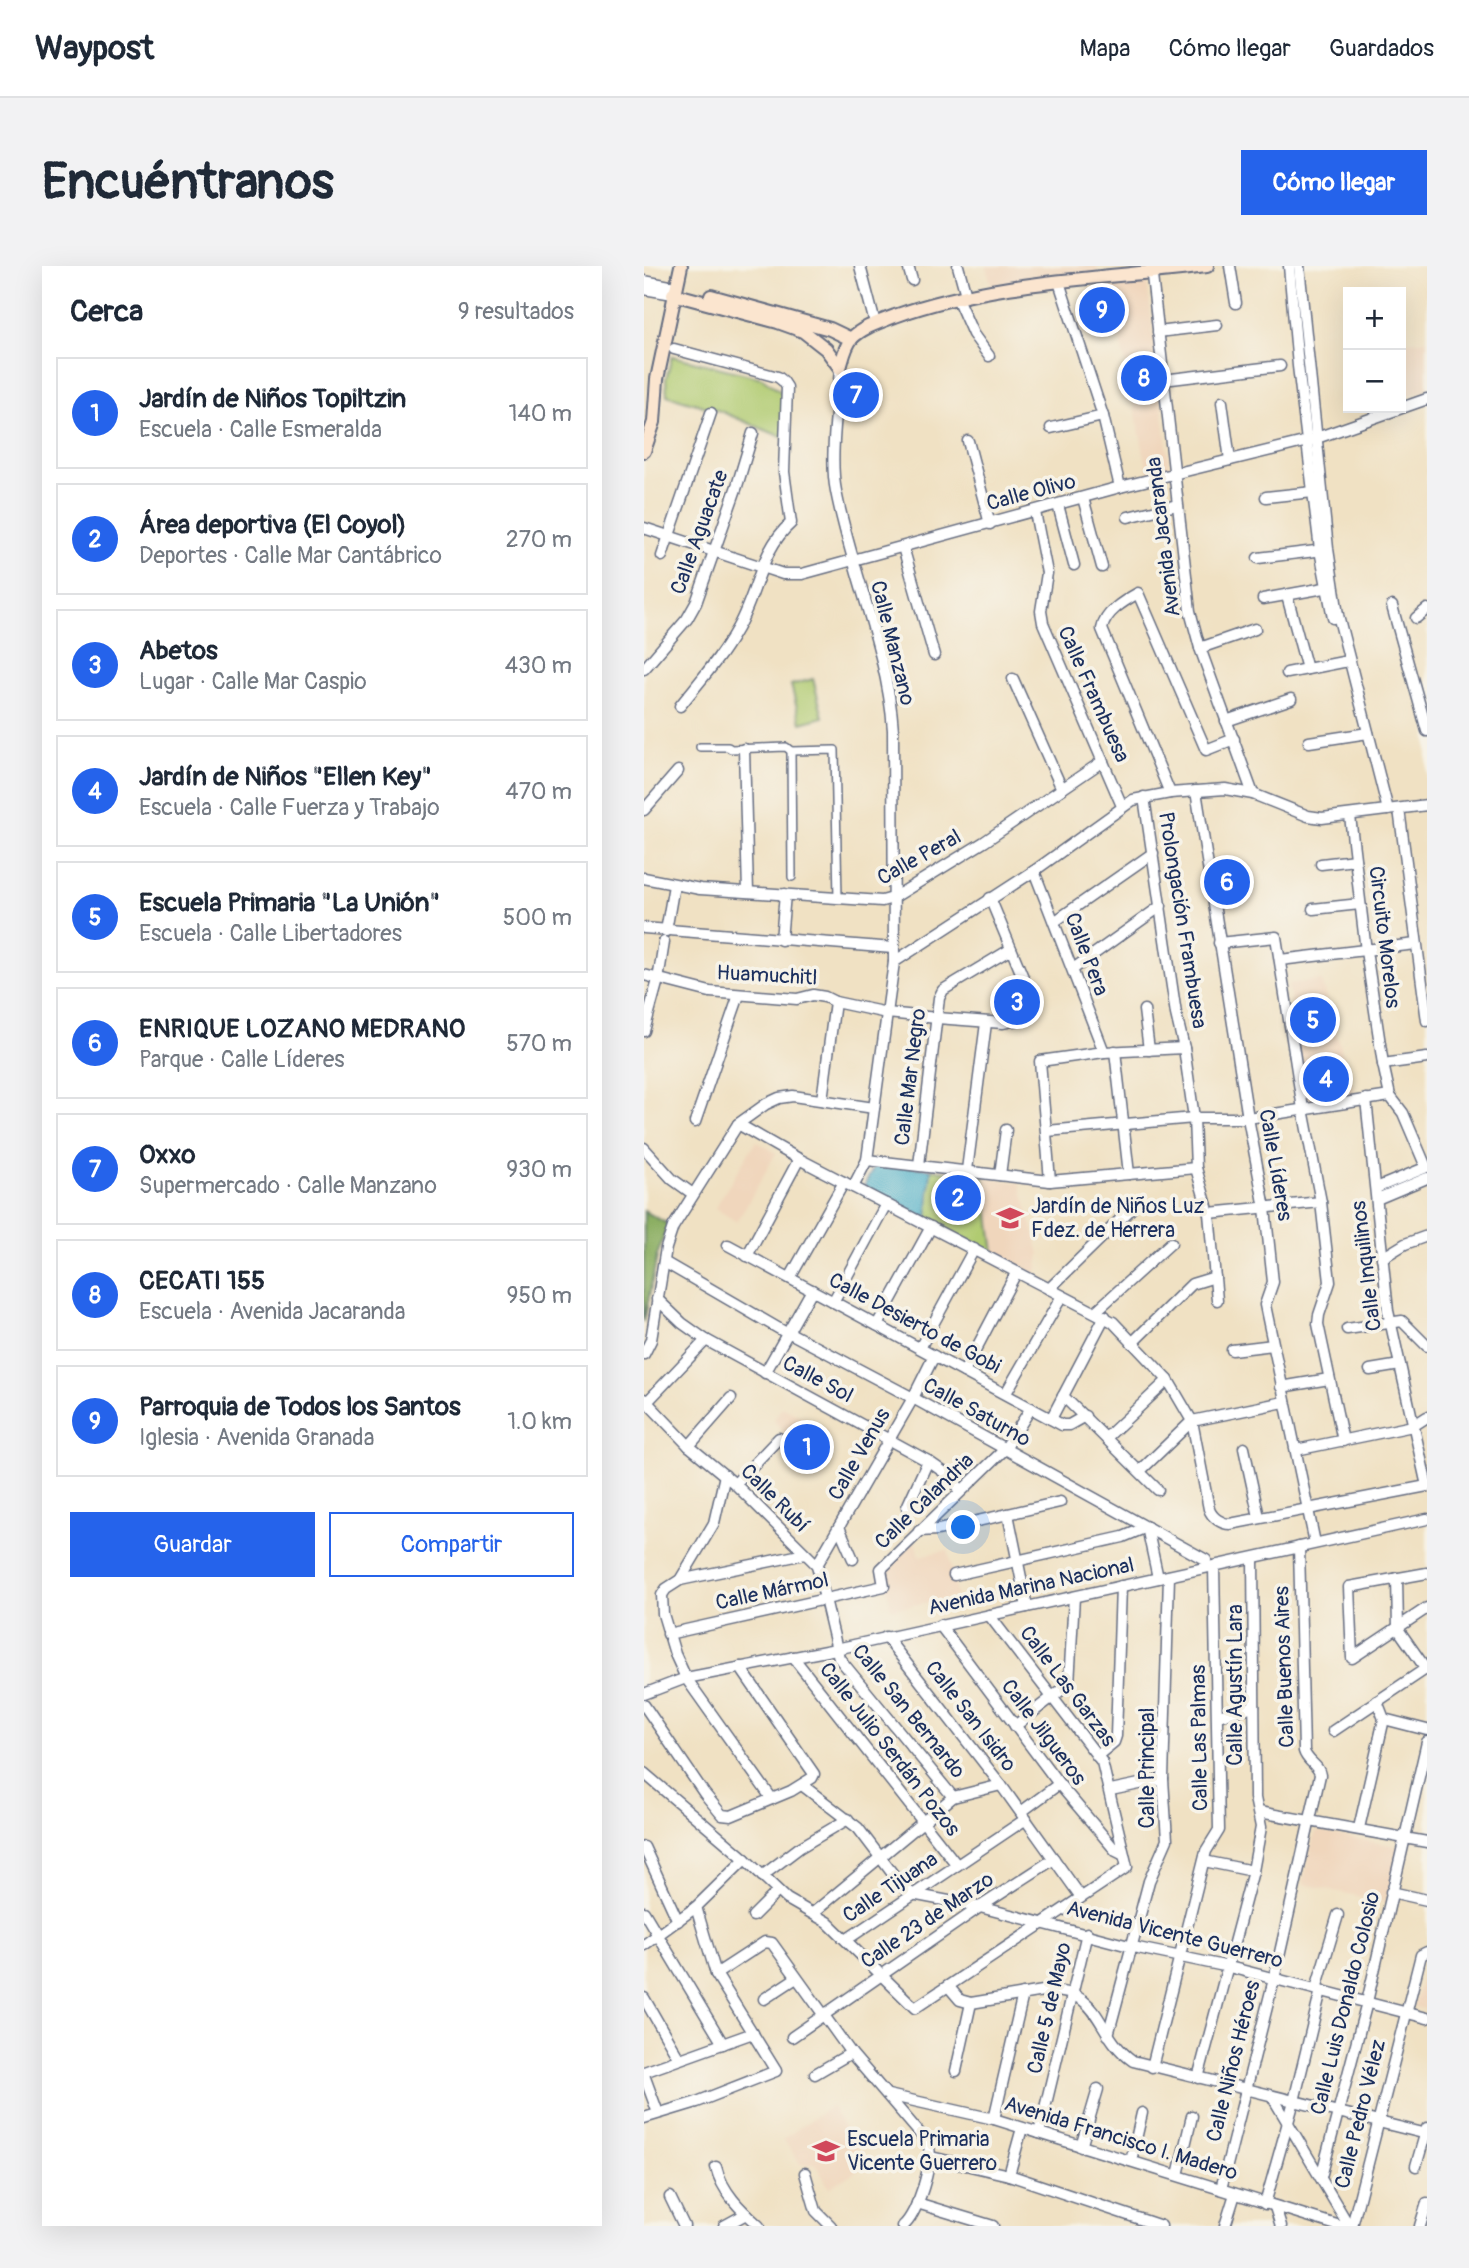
<!DOCTYPE html>
<html lang="es">
<meta charset="utf-8">
<style>
body{margin:0;font-family:Pangolin,sans-serif;background:#f2f2f3;color:#1f2937}
.controls{position:absolute;right:21px;top:21px;display:grid;overflow:hidden;border-radius:0px;box-shadow:0 7px 28px #0002}
.controls button{width:63px;height:63px;display:grid;place-items:center;padding:0;border:0;border-bottom:2px solid #e0e1e3;background:#fff;color:#1f2937;font:35px sans-serif}
.you{position:absolute;left:320px;top:1262px;width:24px;height:24px;margin:-18px;border:5px solid #fff;border-radius:50%;background:#1a73e8;box-shadow:0 0 0 10px #1a73e833}
.badge{display:grid;place-items:center;width:46px;height:46px;border-radius:50%;background:#2563eb;color:#fff;font-size:23px;font-weight:700}
.pin{position:absolute;translate:-50% -50%;border:4px solid #fff;box-shadow:0 2px 7px #0006}
.list{margin:0;padding:0;list-style:none}
h2{display:flex;justify-content:space-between;align-items:center;height:91px;margin:0;padding:0 28px;font-size:30px}
h2 small{font-size:23px;font-weight:400;color:#747a83}
.list li{display:grid;grid-template-columns:46px 1fr auto;gap:21px;align-items:center;box-sizing:border-box;height:112px;margin:0 14px 14px;padding:0 14px;border:2px solid #e0e1e3;border-radius:0px}
.list b{display:block;font-size:26px;white-space:nowrap}
.list p{margin:0;font-size:23px;white-space:nowrap;color:#747a83}
.list em{font-size:23px;font-style:normal;color:#747a83}
.actions{display:flex;gap:14px;padding:21px 28px}
.actions a{flex:1;padding:16px 0;border:2px solid #2563eb;border-radius:0px;text-align:center;font-size:24px;color:#2563eb}
.actions .main{background:#2563eb;color:#fff}
.map{position:relative;flex:none;width:783px;height:1960px;overflow:hidden;border-radius:0px}
header{display:flex;align-items:center;gap:42px;box-sizing:border-box;height:98px;padding:0 35px;background:#fff;border-bottom:2px solid #e0e1e3}
header strong{font-size:33px}
nav{display:flex;gap:38px;margin-inline-start:auto;font-size:24px}
.intro{display:flex;align-items:center;justify-content:space-between;box-sizing:border-box;height:168px;padding:0 42px}
h1{margin:0;font-size:49px}
.button{padding:18px 32px;border-radius:0px;background:#2563eb;color:#fff;font-size:24px;font-weight:700}
main{display:flex;gap:42px;padding:0 42px}
aside{flex:1;background:#fff;border-radius:0px;box-shadow:0 7px 28px #0002}
.map>svg:first-child{display:block}
.built{fill:#f0d6bc}
.green{fill:#b0cb71;stroke:#667d68;stroke-width:2}
.forest{fill:#8caf63;stroke:#546f60;stroke-width:2}
.water{fill:#49adc8;stroke:#326e93;stroke-width:2}
.lines{fill:none;stroke-linecap:round;stroke-linejoin:round}
.pedestrian-casing{stroke:#666d81;stroke-width:10}
.minor-casing{stroke:#666d81;stroke-width:13}
.secondary-casing{stroke:#666d81;stroke-width:16}
.pedestrian{stroke:#fff;stroke-width:7}
.minor{stroke:#fff;stroke-width:10}
.secondary{stroke:#fbe5cf;stroke-width:12}
.labels{text-anchor:middle;stroke-width:7;stroke-linejoin:round;paint-order:stroke}
.street-label{font-size:21px;fill:#1b2f5e;stroke:#f7f3e8}
.poi-label{font-size:21px;fill:#1b2f5e;stroke:#f7f3e8;text-anchor:start}
</style>
<header>
<strong>Waypost</strong>
<nav><a>Mapa</a><a>Cómo llegar</a><a>Guardados</a></nav>
</header>
<div class="intro"><h1>Encuéntranos</h1><a class="button">Cómo llegar</a></div>
<main>
<aside>
<h2>Cerca<small>9 resultados</small></h2>
<ul class="list">
<li><span class="badge">1</span><div><b>Jardín de Niños Topiltzin</b><p>Escuela · Calle Esmeralda</p></div><em>140 m</em></li>
<li><span class="badge">2</span><div><b>Área deportiva (El Coyol)</b><p>Deportes · Calle Mar Cantábrico</p></div><em>270 m</em></li>
<li><span class="badge">3</span><div><b>Abetos</b><p>Lugar · Calle Mar Caspio</p></div><em>430 m</em></li>
<li><span class="badge">4</span><div><b>Jardín de Niños &quot;Ellen Key&quot;</b><p>Escuela · Calle Fuerza y Trabajo</p></div><em>470 m</em></li>
<li><span class="badge">5</span><div><b>Escuela Primaria &quot;La Unión&quot;</b><p>Escuela · Calle Libertadores</p></div><em>500 m</em></li>
<li><span class="badge">6</span><div><b>ENRIQUE LOZANO MEDRANO</b><p>Parque · Calle Líderes</p></div><em>570 m</em></li>
<li><span class="badge">7</span><div><b>Oxxo</b><p>Supermercado · Calle Manzano</p></div><em>930 m</em></li>
<li><span class="badge">8</span><div><b>CECATI 155</b><p>Escuela · Avenida Jacaranda</p></div><em>950 m</em></li>
<li><span class="badge">9</span><div><b>Parroquia de Todos los Santos</b><p>Iglesia · Avenida Granada</p></div><em>1.0 km</em></li>
</ul>
<div class="actions"><a class="main">Guardar</a><a>Compartir</a></div>
</aside>
<div class="map">
<svg width="783" height="1960" viewBox="0 0 783 1960">
<rect width="100%" height="100%" fill="#f7f3e8"/>
<filter id="ink" filterUnits="userSpaceOnUse"><feTurbulence type="fractalNoise" baseFrequency=".0143" numOctaves="2"/><feDisplacementMap in="SourceGraphic" scale="14" xChannelSelector="R" yChannelSelector="G"/><feConvolveMatrix kernelMatrix="1 2 1 2 8 2 1 2 1" color-interpolation-filters="sRGB"/></filter>
<filter id="wash" filterUnits="userSpaceOnUse"><feTurbulence type="fractalNoise" baseFrequency=".00686" numOctaves="4" result="noise"/><feDisplacementMap in="SourceGraphic" scale="28" xChannelSelector="R" yChannelSelector="G"/><feGaussianBlur stdDeviation="1.57" result="paint"/><feColorMatrix in="noise" values="0 0 0 0 0 0 0 0 0 0 0 0 0 0 0 0 0 1.4 0 .05"/><feComposite in="paint" operator="in"/></filter>
<g filter="url(#wash)">
<rect width="100%" height="100%" fill="#f0e1c3"/>
<!-- built -->
<g class="built">
<path d="M342 0H453L455 10 348 21Z"/>
<path d="M503 16 526 205 504 206 465 20Z"/>
<path d="M783 74V123L757 132V77Z"/>
<path d="M677 714 711 829 662 836 644 718Z"/>
<path d="M112 875 132 887 93 956 71 942Z"/>
<path d="M340 911 376 917 396 988 393 1008 350 987Z"/>
<path d="M138 1141 184 1165 164 1198 130 1154Z"/>
<path d="M271 1275 275 1290 304 1284 313 1331 247 1343 240 1305Z"/>
<path d="M671 1565 756 1581 742 1636 659 1618Z"/>
<path d="M783 1693V1744L770 1741Z"/>
<path d="M187 1840 223 1898 185 1922 172 1898H156L139 1873Z"/>
</g>
<!-- green -->
<g class="green">
<path d="M28 90 118 112 142 130 140 172 76 145 23 129 22 113Z"/>
<path d="M169 413 179 451 157 457 147 419Z"/>
<path d="M287 903 340 911 350 987 283 954Z"/>
</g>
<!-- forest -->
<path class="forest" d="M0 945 24 958 13 990 0 1056Z"/>
<!-- water -->
<path class="water" d="M232 897 287 903 283 954 220 920Z"/>
</g>
<g filter="url(#ink)">
<g class="lines">
<defs>
<g id="pedestrian">
<path d="M56 481H84L87 483 142 481 147 485 191 484 194 632"/>
<path d="M147 485 148 611"/>
</g>
<g id="minor">
<path d="M216 0 231 57"/>
<path d="M264 0 268 14"/>
<path d="M314 0 322 29"/>
<path d="M586 0 592 37"/>
<path d="M645 0 654 100 676 284 689 352"/>
<path d="M655 0 684 283 694 349 744 544"/>
<path d="M507 1 546 345 556 382 609 528"/>
<path d="M0 15 31 21"/>
<path d="M415 16 459 150 476 221"/>
<path d="M0 23 29 28"/>
<path d="M313 32 329 68 345 90"/>
<path d="M514 66 573 59"/>
<path d="M30 83 134 111 139 115 143 121 140 206 147 257C115 285 113 331 91 366 76 393 55 416 36 440"/>
<path d="M196 102C194 137 185 192 192 225 207 304 244 385 249 464L250 696 223 894 209 921"/>
<path d="M519 114 636 100"/>
<path d="M578 136 586 194"/>
<path d="M407 162 459 150"/>
<path d="M324 175 346 258"/>
<path d="M622 231 669 226"/>
<path d="M439 232 458 301"/>
<path d="M414 239 430 299"/>
<path d="M391 246 403 307 397 345 399 357 478 540"/>
<path d="M484 251 533 239"/>
<path d="M0 262 139 308H158L476 221 664 175 783 133"/>
<path d="M259 281 290 389"/>
<path d="M18 290 67 147"/>
<path d="M614 292 680 284"/>
<path d="M643 330 663 403"/>
<path d="M619 333 686 321"/>
<path d="M748 340 783 465"/>
<path d="M772 352 783 343"/>
<path d="M556 382 611 363"/>
<path d="M0 403 43 353 52 337 93 220 109 167"/>
<path d="M643 407 704 395"/>
<path d="M369 413 418 523"/>
<path d="M582 455 647 433"/>
<path d="M665 476 724 467"/>
<path d="M100 483 104 626"/>
<path d="M552 525 604 852 621 942 629 1016 621 1039 671 1277"/>
<path d="M526 527 458 363C461 346 480 335 494 327L562 484 590 473"/>
<path d="M500 531 532 748 540 782 550 852 552 902 565 947 573 1034"/>
<path d="M755 543 783 755"/>
<path d="M0 544 34 505"/>
<path d="M706 550 722 685 739 798 746 830 759 847 782 901"/>
<path d="M677 598 711 594"/>
<path d="M390 605 460 786"/>
<path d="M0 612 56 623 238 635 249 632 340 576 459 495"/>
<path d="M669 643 716 638"/>
<path d="M410 656 509 587"/>
<path d="M0 662 249 682"/>
<path d="M22 665 30 619"/>
<path d="M137 674 141 628"/>
<path d="M575 677 632 671 659 843 677 936 686 1016 675 1049 674 1058 699 1175"/>
<path d="M636 694 772 678"/>
<path d="M250 696 390 605 489 534 526 527 581 523 609 528 664 550 678 552 783 539"/>
<path d="M429 703 517 640"/>
<path d="M0 709 66 726 153 733 169 729 181 731 191 736 243 747 293 752 359 757 382 752 387 747 390 740 388 733 346 632"/>
<path d="M500 744 505 784"/>
<path d="M0 765 14 714 20 676"/>
<path d="M471 785 485 908"/>
<path d="M739 798 783 792"/>
<path d="M722 833 744 1045 783 1220"/>
<path d="M178 834 191 736"/>
<path d="M51 856 95 729"/>
<path d="M94 858 155 893 469 1056 524 1114 548 1155 565 1243C568 1252 578 1258 586 1258L783 1220"/>
<path d="M403 865 550 852H604L746 830"/>
<path d="M0 882 28 913 49 928"/>
<path d="M223 894 406 915 552 902"/>
<path d="M275 899 295 732 299 724 367 683"/>
<path d="M323 904 342 757"/>
<path d="M356 909 362 864"/>
<path d="M406 915 396 795 460 786 540 782"/>
<path d="M732 922 783 901"/>
<path d="M733 933 783 912"/>
<path d="M565 947 677 936"/>
<path d="M84 979 418 1159H425L441 1150"/>
<path d="M103 990 155 893"/>
<path d="M738 992 761 978 783 970"/>
<path d="M20 996 139 1065"/>
<path d="M146 1012 200 916"/>
<path d="M405 1023 488 942"/>
<path d="M13 1033 38 1057 62 1074 284 1195 304 1209 317 1224"/>
<path d="M189 1036 242 938"/>
<path d="M451 1046 527 977"/>
<path d="M233 1059 287 961"/>
<path d="M703 1063 758 1055 783 1080"/>
<path d="M144 1066 269 1132 562 1294"/>
<path d="M488 1077 548 1018 571 1011"/>
<path d="M276 1082 330 983"/>
<path d="M588 1084 629 1079"/>
<path d="M0 1088 7 1074 22 982 29 961 94 858 122 838 135 832 149 830 230 842"/>
<path d="M726 1104 756 1099"/>
<path d="M320 1106 372 1007"/>
<path d="M121 1107 168 1024"/>
<path d="M637 1121 685 1113"/>
<path d="M362 1127 418 1030"/>
<path d="M419 1130 514 1224"/>
<path d="M0 1133 45 1180 91 1218 173 1299 195 1392 309 1531"/>
<path d="M3 1136 62 1074"/>
<path d="M407 1153 461 1050"/>
<path d="M462 1172 524 1114"/>
<path d="M45 1180 87 1132"/>
<path d="M600 1182 615 1251"/>
<path d="M652 1184 769 1160 783 1151"/>
<path d="M496 1205 548 1155 640 1136"/>
<path d="M81 1209 70 1257 36 1314 22 1323 18 1329 19 1348 31 1388 42 1412 128 1533"/>
<path d="M91 1218 135 1172"/>
<path d="M263 1241 284 1195"/>
<path d="M364 1248 383 1341"/>
<path d="M195 1261 209 1293"/>
<path d="M503 1261 514 1312"/>
<path d="M275 1265 294 1264 416 1236"/>
<path d="M173 1299 269 1132 290 1090"/>
<path d="M783 1307 705 1321 708 1392 783 1342"/>
<path d="M310 1309 479 1271 503 1261"/>
<path d="M753 1312 754 1363 782 1403"/>
<path d="M36 1314 161 1288"/>
<path d="M296 1359 415 1518 472 1585 480 1589"/>
<path d="M24 1368 240 1320 237 1303 361 1183 387 1142"/>
<path d="M242 1371 357 1519 437 1631"/>
<path d="M149 1391 313 1599"/>
<path d="M0 1428 42 1412 192 1383 783 1253"/>
<path d="M0 1439 60 1527 78 1549 87 1550 147 1525 168 1512 170 1508 96 1401"/>
<path d="M574 1450 610 1440"/>
<path d="M740 1453 783 1464"/>
<path d="M371 1460 425 1418 430 1331"/>
<path d="M689 1465 783 1402"/>
<path d="M453 1490 470 1476 472 1470 477 1320"/>
<path d="M0 1507 101 1593 143 1633 183 1656 271 1742 483 1601 458 1496 345 1349"/>
<path d="M158 1519 214 1562 258 1620 268 1628 336 1641 489 1681 585 1701 783 1752"/>
<path d="M467 1524 519 1513"/>
<path d="M377 1546 415 1518"/>
<path d="M615 1546 783 1576"/>
<path d="M715 1562 740 1453 733 1435"/>
<path d="M0 1581 34 1655"/>
<path d="M560 1595 609 1605"/>
<path d="M118 1610 155 1582 204 1553"/>
<path d="M747 1626 783 1634"/>
<path d="M0 1646 79 1778"/>
<path d="M169 1647 309 1531 357 1519"/>
<path d="M109 1650 133 1626"/>
<path d="M202 1674 382 1553"/>
<path d="M0 1679 52 1641 101 1593"/>
<path d="M72 1708 121 1676 128 1677 207 1787 284 1877C291 1894 273 1949 259 1960"/>
<path d="M304 1720 316 1734 327 1737 399 1725C460 1722 449 1767 489 1795L783 1868"/>
<path d="M672 1723 694 1649"/>
<path d="M0 1732 35 1793"/>
<path d="M120 1733 152 1712"/>
<path d="M464 1769 505 1615 523 1574 519 1513 525 1310"/>
<path d="M148 1771 336 1641 410 1593"/>
<path d="M508 1801 562 1585 575 1564 570 1301"/>
<path d="M312 1805 327 1737"/>
<path d="M0 1806 109 1767"/>
<path d="M171 1808 207 1787"/>
<path d="M0 1809 14 1847"/>
<path d="M554 1812 609 1605 617 1561 611 1532 609 1292"/>
<path d="M244 1829 350 1853 696 1960"/>
<path d="M628 1830 705 1960"/>
<path d="M0 1852 53 1836 132 1805 72 1708 52 1641"/>
<path d="M350 1853 379 1728"/>
<path d="M395 1867 443 1667"/>
<path d="M437 1881 454 1823"/>
<path d="M287 1891 365 1909 517 1960"/>
<path d="M487 1895 498 1847"/>
<path d="M772 1900 783 1862"/>
<path d="M72 1901C78 1926 97 1944 115 1960"/>
<path d="M161 1907 172 1945 187 1960"/>
<path d="M365 1909 378 1862"/>
<path d="M534 1909 548 1850"/>
<path d="M677 1911 723 1736 783 1476"/>
<path d="M577 1923 630 1713 676 1509C675 1499 663 1496 660 1485L655 1281"/>
<path d="M26 1931 40 1960"/>
<path d="M273 1937 349 1960"/>
<path d="M621 1938 650 1835 677 1724"/>
<path d="M631 1941 637 1960"/>
<path d="M80 1960 102 1948"/>
<path d="M581 1960 591 1928"/>
<path d="M708 1960 777 1689 783 1686"/>
<path d="M776 1960 783 1937"/>
</g>
<g id="secondary">
<path d="M29 28 134 56 159 65 182 83 196 102"/>
<path d="M67 30 186 63 207 73"/>
<path d="M196 102C199 92 201 80 208 72 219 61 236 56 251 50 351 14 458 13 563 0"/>
<path d="M0 185 10 156 13 113 37 0"/>
</g>
</defs>
<!-- pedestrian casing -->
<use href="#pedestrian" class="pedestrian-casing"/>
<!-- minor casing -->
<use href="#minor" class="minor-casing"/>
<!-- secondary casing -->
<use href="#secondary" class="secondary-casing"/>
<!-- pedestrian -->
<use href="#pedestrian" class="pedestrian"/>
<!-- minor -->
<use href="#minor" class="minor"/>
<!-- secondary -->
<use href="#secondary" class="secondary"/>
</g>
</g>
<!-- icons -->
<defs>
<symbol id="school-bare" viewBox="-9 -9 18 18"><path d="M0-5L7-2L0 1L-7-2ZM-4 1L0 2.5L4 1V4Q0 6-4 4Z" fill="#d1495b" stroke="#f7f3e8" stroke-width="2.5" paint-order="stroke"/></symbol>
</defs>
<g fill-rule="evenodd">
<use href="#school-bare" x="347" y="933" width="38" height="38"/>
<use href="#school-bare" x="163" y="1866" width="38" height="38"/>
</g>
<g class="labels">
<!-- street labels -->
<g class="street-label">
<text transform="translate(387 226) rotate(-15)" y="7">Calle Olivo</text>
<text transform="translate(55 266) rotate(-70)" y="7">Calle Aguacate</text>
<text transform="translate(519 271) rotate(-97)" y="7">Avenida Jacaranda</text>
<text transform="translate(249 377) rotate(76)" y="7">Calle Manzano</text>
<text transform="translate(450 428) rotate(66)" y="7">Calle Frambuesa</text>
<text transform="translate(275 591) rotate(-29)" y="7">Calle Peral</text>
<text transform="translate(539 654) rotate(81)" y="7">Prolongación Frambuesa</text>
<text transform="translate(741 671) rotate(83)" y="7">Circuito Morelos</text>
<text transform="translate(443 688) rotate(69)" y="7">Calle Pera</text>
<text transform="translate(123 709) rotate(3)" y="7">Huamuchitl</text>
<text transform="translate(266 811) rotate(-83)" y="7">Calle Mar Negro</text>
<text transform="translate(632 899) rotate(80)" y="7">Calle Líderes</text>
<text transform="translate(722 1000) rotate(-97)" y="7">Calle Inquilinos</text>
<text transform="translate(271 1057) rotate(28)" y="7">Calle Desierto de Gobi</text>
<text transform="translate(174 1113) rotate(28)" y="7">Calle Sol</text>
<text transform="translate(333 1146) rotate(29)" y="7">Calle Saturno</text>
<text transform="translate(215 1188) rotate(-60)" y="7">Calle Venus</text>
<text transform="translate(131 1232) rotate(45)" y="7">Calle Rubí</text>
<text transform="translate(280 1235) rotate(-44)" y="7">Calle Calandria</text>
<text transform="translate(387 1320) rotate(-12)" y="7">Avenida Marina Nacional</text>
<text transform="translate(128 1325) rotate(-12)" y="7">Calle Mármol</text>
<text transform="translate(640 1401) rotate(-92)" y="7">Calle Buenos Aires</text>
<text transform="translate(591 1419) rotate(-90)" y="7">Calle Agustín Lara</text>
<text transform="translate(424 1420) rotate(53)" y="7">Calle Las Garzas</text>
<text transform="translate(265 1445) rotate(51)" y="7">Calle San Bernardo</text>
<text transform="translate(327 1450) rotate(52)" y="7">Calle San Isidro</text>
<text transform="translate(400 1466) rotate(53)" y="7">Calle Jilgueros</text>
<text transform="translate(555 1472) rotate(-91)" y="7">Calle Las Palmas</text>
<text transform="translate(246 1483) rotate(52)" y="7">Calle Julio Serdán Pozos</text>
<text transform="translate(503 1502) rotate(-90)" y="7">Calle Principal</text>
<text transform="translate(246 1621) rotate(-34)" y="7">Calle Tijuana</text>
<text transform="translate(283 1654) rotate(-34)" y="7">Calle 23 de Marzo</text>
<text transform="translate(531 1668) rotate(14)" y="7">Avenida Vicente Guerrero</text>
<text transform="translate(701 1737) rotate(-76)" y="7">Calle Luis Donaldo Colosio</text>
<text transform="translate(405 1742) rotate(-77)" y="7">Calle 5 de Mayo</text>
<text transform="translate(589 1795) rotate(-76)" y="7">Calle Niños Héroes</text>
<text transform="translate(716 1848) rotate(-76)" y="7">Calle Pedro Vélez</text>
<text transform="translate(477 1872) rotate(17)" y="7">Avenida Francisco I. Madero</text>
</g>
<!-- poi labels -->
<g class="poi-label">
<text x="387" y="947">Jardín de Niños Luz<tspan x="387" dy="24">Fdez. de Herrera</tspan></text>
<text x="203" y="1880">Escuela Primaria<tspan x="203" dy="24">Vicente Guerrero</tspan></text>
</g>
</g>
</svg>
<div class="controls">
<button>+</button>
<button>−</button>
</div>
<div class="you"></div>
<div class="pin badge" style="left:163px;top:1181px">1</div>
<div class="pin badge" style="left:314px;top:932px">2</div>
<div class="pin badge" style="left:373px;top:736px">3</div>
<div class="pin badge" style="left:682px;top:813px">4</div>
<div class="pin badge" style="left:669px;top:754px">5</div>
<div class="pin badge" style="left:583px;top:616px">6</div>
<div class="pin badge" style="left:212px;top:129px">7</div>
<div class="pin badge" style="left:500px;top:112px">8</div>
<div class="pin badge" style="left:458px;top:44px">9</div>
</div>
</main>
